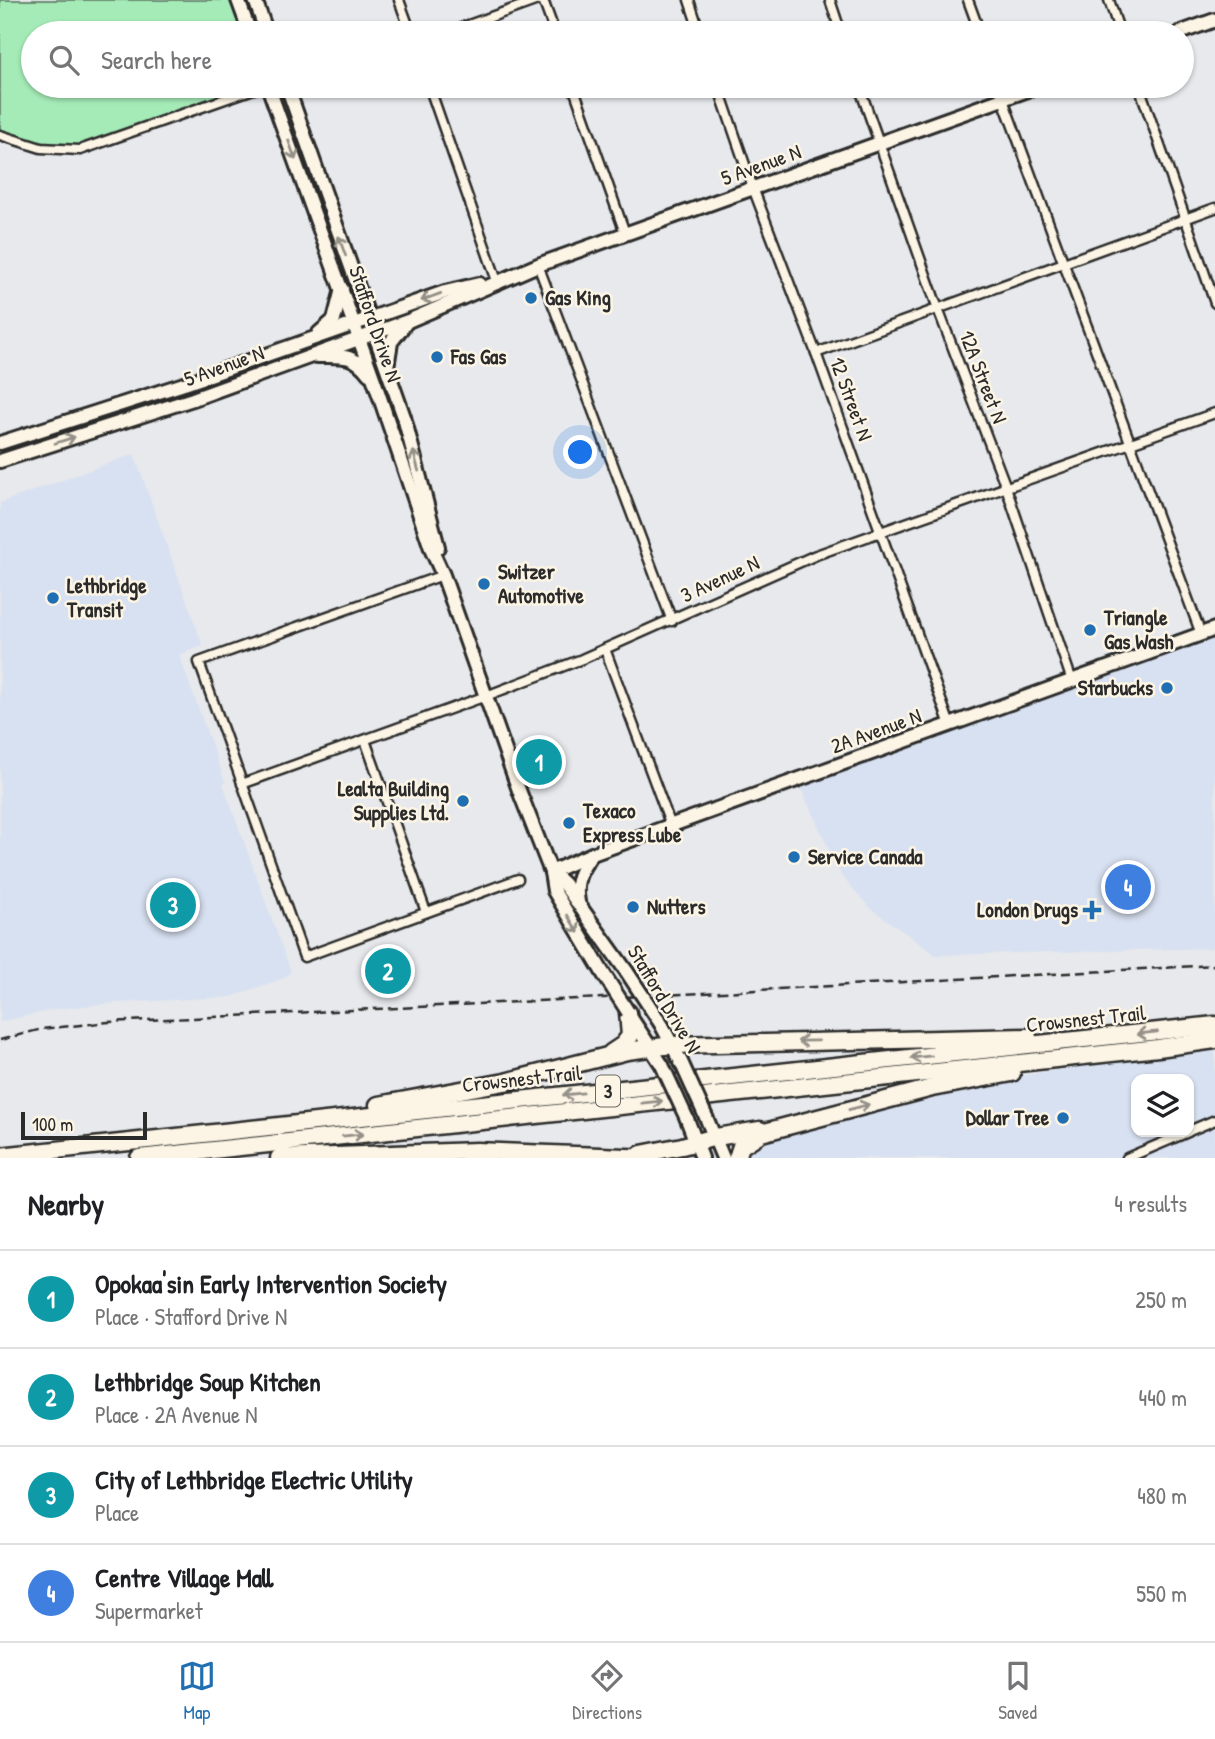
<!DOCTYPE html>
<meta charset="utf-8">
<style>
body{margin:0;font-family:"Patrick Hand",sans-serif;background:#f2f2f2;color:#202124}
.controls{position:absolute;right:21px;bottom:21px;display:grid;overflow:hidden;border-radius:14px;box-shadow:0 2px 5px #0004}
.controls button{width:63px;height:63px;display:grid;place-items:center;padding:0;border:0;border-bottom:2px solid #e0e0e0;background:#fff;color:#202124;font:35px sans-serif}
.scale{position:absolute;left:21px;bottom:18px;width:126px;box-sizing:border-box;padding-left:7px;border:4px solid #2b2b2b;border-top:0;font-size:19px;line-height:24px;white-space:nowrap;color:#2b2b2b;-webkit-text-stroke:5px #fcf5e5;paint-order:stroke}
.you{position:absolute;left:581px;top:453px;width:24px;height:24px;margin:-18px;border:5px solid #fff;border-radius:50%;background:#1a73e8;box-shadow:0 0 0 10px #1a73e833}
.badge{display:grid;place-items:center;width:46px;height:46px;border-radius:50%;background:#1f6fb2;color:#fff;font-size:23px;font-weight:700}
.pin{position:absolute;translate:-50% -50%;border:4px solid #fff;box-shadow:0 2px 7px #0006}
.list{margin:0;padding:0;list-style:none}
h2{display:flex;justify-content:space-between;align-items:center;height:91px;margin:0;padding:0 28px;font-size:30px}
h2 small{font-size:23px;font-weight:400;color:#757577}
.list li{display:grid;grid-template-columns:46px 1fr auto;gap:21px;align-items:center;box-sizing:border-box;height:98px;padding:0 28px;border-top:2px solid #e0e0e0}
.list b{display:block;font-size:26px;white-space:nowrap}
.list p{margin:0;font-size:23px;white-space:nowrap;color:#757577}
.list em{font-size:23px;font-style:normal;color:#757577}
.icon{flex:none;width:38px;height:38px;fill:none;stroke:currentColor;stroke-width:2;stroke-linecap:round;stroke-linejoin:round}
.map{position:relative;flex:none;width:1215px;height:1158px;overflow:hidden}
.search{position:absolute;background:#fff;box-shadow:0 2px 5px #0004;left:21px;right:21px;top:21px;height:77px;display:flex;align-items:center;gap:18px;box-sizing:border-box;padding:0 24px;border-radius:38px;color:#757577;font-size:26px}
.sheet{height:483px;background:#fff}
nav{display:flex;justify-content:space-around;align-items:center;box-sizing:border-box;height:98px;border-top:2px solid #e0e0e0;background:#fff;font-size:19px;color:#757577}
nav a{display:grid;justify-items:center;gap:4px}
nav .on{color:#1f6fb2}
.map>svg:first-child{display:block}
.built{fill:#d8e1f1;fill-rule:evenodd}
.green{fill:#a5ebb7;stroke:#688b71;stroke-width:2}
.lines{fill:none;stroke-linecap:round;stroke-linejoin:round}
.street-casing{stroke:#2b2b2b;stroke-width:13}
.secondary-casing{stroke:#2b2b2b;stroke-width:18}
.highway-casing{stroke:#2b2b2b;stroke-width:21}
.street{stroke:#fcf5e5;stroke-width:8}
.secondary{stroke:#fcf5e5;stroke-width:12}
.highway{stroke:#fcf5e5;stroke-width:16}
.rail{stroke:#2b2b2b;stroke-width:2.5;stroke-dasharray:10 5;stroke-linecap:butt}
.secondary-bridge-casing{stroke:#2b2b2b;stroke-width:18;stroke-linecap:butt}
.secondary-bridge{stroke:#fcf5e5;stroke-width:12}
.oneway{stroke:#949088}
.poi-dot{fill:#1f6fb2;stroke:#fcf5e5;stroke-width:2.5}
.labels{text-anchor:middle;stroke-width:5;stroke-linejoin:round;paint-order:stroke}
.shield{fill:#fcf5e5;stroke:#6a6863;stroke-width:2}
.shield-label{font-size:19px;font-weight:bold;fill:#2b2b2b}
.street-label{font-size:21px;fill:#2b2b2b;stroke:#fcf5e5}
.poi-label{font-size:21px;font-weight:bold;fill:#2b2b2b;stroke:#fcf5e5;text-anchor:start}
</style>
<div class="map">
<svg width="1215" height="1158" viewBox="0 0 1215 1158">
<rect width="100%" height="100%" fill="#e7e9ec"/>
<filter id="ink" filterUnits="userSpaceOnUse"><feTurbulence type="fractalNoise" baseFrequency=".0143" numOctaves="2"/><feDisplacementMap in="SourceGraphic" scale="14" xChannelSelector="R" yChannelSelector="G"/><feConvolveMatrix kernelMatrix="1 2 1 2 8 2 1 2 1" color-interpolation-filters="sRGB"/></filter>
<g filter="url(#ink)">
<!-- built -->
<g class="built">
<path d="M134 454 203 646 179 655 225 782 223 784 291 972 284 978 231 997 115 1003 56 1009 0 1022V503Z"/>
<path d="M1215 629V948L936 955 870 908 841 875 797 780Z"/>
<path d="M1215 1046V1158H739L750 1141 981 1082ZM1136 1079H1189V1132H1136Z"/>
</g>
<!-- green -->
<path class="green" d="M0 0H238L250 33H33V86H262L90 148 60 151 0 135Z"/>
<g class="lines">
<defs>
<g id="street">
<path d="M399 0 411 33"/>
<path d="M543 0 555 33"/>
<path d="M689 0 700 33"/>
<path d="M830 0 841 33"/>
<path d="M968 0 980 33"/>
<path d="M1109 0 1120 33"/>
<path d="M446 33 538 0"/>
<path d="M275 86 288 89 297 86"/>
<path d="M429 86 497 281"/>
<path d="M573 86 625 233"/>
<path d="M718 86 753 188 816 353 950 725"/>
<path d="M859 86 938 309 1006 487 1072 681"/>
<path d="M998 86 1201 634"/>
<path d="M1139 86 1215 303"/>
<path d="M0 135 41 148 80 150 262 86"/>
<path d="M538 265 672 621"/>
<path d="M816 353 1215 208"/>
<path d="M443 575 199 662 304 957 518 879"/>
<path d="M605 649 671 826"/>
<path d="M365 740 426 912"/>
<path d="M242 784 486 696 582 659 816 555 1215 413"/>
<path d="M1189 1131 1215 1120"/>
<path d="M1127 1158 1188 1132"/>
</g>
<g id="secondary">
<path d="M238 0 250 33"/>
<path d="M255 0 267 33"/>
<path d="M1179 33 1215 20"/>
<path d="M268 86 375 383 432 551 443 575 520 793 551 872 554 891 603 973"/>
<path d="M287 86 404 417 438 547"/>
<path d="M319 333 334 320 342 289"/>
<path d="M317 356C341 356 353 353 369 374"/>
<path d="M387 367 391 342 405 324"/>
<path d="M0 443 187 383 445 292 479 284"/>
<path d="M0 461 193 399 408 321 538 265 1039 86"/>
<path d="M551 872 592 854 1215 629"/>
<path d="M551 872 564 884 627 972"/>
<path d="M578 902C574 882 580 870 592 854"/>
<path d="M629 1015 662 1065"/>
<path d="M661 1024 681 1062"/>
<path d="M706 1117 723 1158"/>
<path d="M687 1119 702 1158"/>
</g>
<g id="highway">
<path d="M611 1053 623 1045 630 1036 628 1012"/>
<path d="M378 1105 505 1082 627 1051 672 1045 1028 1037"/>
<path d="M641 1154 682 1146 716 1137 760 1130"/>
<path d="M0 1156 1215 1025"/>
<path d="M139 1158 1158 1048 1215 1040"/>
<path d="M279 1158 477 1151 651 1158"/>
<path d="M737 1158 741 1146 761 1133 932 1088 1012 1073"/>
</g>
</defs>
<!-- street casing -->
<use href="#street" class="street-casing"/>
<!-- secondary casing -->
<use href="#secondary" class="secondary-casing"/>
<!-- highway casing -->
<use href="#highway" class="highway-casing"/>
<!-- street -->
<use href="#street" class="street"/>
<!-- secondary -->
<use href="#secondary" class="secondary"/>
<!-- highway -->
<use href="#highway" class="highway"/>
<!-- rail -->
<path class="rail" d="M0 1040 42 1029 109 1022 703 993 1215 965"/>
<defs>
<g id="secondary-bridge">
<path d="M627 972 661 1024"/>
<path d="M603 973 628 1012"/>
<path d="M681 1062 706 1117"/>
<path d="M662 1065 687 1119"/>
</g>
</defs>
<!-- secondary-bridge casing -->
<use href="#secondary-bridge" class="secondary-bridge-casing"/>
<!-- secondary-bridge -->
<use href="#secondary-bridge" class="secondary-bridge"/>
</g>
<!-- one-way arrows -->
<defs><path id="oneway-shaft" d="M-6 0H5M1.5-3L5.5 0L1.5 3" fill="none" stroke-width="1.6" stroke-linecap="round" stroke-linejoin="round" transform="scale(1.75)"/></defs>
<g class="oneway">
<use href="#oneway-shaft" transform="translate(292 150) rotate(70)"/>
<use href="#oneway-shaft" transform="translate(342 246) rotate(-110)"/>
<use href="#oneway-shaft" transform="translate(431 297) rotate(160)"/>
<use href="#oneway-shaft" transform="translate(65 440) rotate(-18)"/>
<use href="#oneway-shaft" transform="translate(416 461) rotate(-105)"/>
<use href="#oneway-shaft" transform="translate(573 924) rotate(58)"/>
<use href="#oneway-shaft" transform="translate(1147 1033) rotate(174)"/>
<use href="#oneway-shaft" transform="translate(808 1041) rotate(179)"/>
<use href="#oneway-shaft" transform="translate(921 1057) rotate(174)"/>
<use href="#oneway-shaft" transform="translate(573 1094) rotate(174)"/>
<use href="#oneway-shaft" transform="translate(652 1102) rotate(-6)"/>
<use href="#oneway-shaft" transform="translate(859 1107) rotate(-15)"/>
<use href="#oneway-shaft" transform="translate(353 1135) rotate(-6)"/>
</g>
</g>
<!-- markers -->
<g class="poi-dot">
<circle cx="531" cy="298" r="7"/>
<circle cx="437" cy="357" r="7"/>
<circle cx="484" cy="584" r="7"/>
<circle cx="53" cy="598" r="7"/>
<circle cx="1090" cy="630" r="7"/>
<circle cx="1167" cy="688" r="7"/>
<circle cx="463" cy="801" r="7"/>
<circle cx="569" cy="823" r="7"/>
<circle cx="794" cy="857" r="7"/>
<circle cx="633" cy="907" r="7"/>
<path d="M1088.5 899.5h7v7h7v7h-7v7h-7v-7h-7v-7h7z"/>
<circle cx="1063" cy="1118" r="7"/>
</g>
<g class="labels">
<!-- shield labels -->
<rect class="shield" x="596" y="1075.5" width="24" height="31" rx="5"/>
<g class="shield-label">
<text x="608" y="1098">3</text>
</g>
<!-- street labels -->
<g class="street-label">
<text transform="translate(761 165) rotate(-20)" y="7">5 Avenue N</text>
<text transform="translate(375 324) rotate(71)" y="7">Stafford Drive N</text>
<text transform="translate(224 366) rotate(-20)" y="7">5 Avenue N</text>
<text transform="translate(983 377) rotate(69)" y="7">12A Street N</text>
<text transform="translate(851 399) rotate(70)" y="7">12 Street N</text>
<text transform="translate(720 579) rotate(-25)" y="7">3 Avenue N</text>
<text transform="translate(876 731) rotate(-20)" y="7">2A Avenue N</text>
<text transform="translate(664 999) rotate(59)" y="7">Stafford Drive N</text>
<text transform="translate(1086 1019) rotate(-6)" y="7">Crowsnest Trail</text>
<text transform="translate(522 1079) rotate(-6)" y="7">Crowsnest Trail</text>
</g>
<!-- poi labels -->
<g class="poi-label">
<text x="545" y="305">Gas King</text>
<text x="451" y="364">Fas Gas</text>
<text x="498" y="579">Switzer<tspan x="498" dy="24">Automotive</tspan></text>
<text x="67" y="593">Lethbridge<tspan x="67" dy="24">Transit</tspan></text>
<text x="1104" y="625">Triangle<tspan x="1104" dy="24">Gas Wash</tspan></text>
<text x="1153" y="695" text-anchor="end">Starbucks</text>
<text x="449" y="796" text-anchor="end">Lealta Building<tspan x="449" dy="24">Supplies Ltd.</tspan></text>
<text x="583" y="818">Texaco<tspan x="583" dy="24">Express Lube</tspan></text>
<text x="808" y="864">Service Canada</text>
<text x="647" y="914">Nutters</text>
<text x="1078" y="917" text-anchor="end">London Drugs</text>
<text x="1049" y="1125" text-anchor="end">Dollar Tree</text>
</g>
</g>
</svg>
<div class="controls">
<button><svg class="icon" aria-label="layers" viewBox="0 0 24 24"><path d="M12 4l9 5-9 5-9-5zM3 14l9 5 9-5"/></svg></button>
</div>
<div class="scale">100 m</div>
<div class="you"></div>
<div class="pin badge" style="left:539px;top:762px;background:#0f9aa8">1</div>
<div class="pin badge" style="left:388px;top:971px;background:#0f9aa8">2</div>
<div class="pin badge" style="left:173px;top:905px;background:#0f9aa8">3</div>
<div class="pin badge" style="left:1128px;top:887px;background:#3f7fe0">4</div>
<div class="search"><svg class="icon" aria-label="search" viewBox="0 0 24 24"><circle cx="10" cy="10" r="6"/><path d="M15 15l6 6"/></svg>Search here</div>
</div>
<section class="sheet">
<h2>Nearby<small>4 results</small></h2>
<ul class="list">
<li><span class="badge" style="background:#0f9aa8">1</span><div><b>Opokaa'sin Early Intervention Society</b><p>Place · Stafford Drive N</p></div><em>250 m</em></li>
<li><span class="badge" style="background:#0f9aa8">2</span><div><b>Lethbridge Soup Kitchen</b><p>Place · 2A Avenue N</p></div><em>440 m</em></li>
<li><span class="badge" style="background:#0f9aa8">3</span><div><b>City of Lethbridge Electric Utility</b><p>Place</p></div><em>480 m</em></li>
<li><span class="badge" style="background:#3f7fe0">4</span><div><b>Centre Village Mall</b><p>Supermarket</p></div><em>550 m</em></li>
</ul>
</section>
<nav>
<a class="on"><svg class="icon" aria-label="map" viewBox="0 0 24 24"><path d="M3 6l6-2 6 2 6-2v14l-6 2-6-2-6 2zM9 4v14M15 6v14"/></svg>Map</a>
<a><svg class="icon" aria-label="directions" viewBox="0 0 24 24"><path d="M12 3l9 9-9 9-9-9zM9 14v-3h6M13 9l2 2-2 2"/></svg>Directions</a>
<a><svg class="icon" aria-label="saved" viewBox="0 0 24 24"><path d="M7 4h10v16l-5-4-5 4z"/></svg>Saved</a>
</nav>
